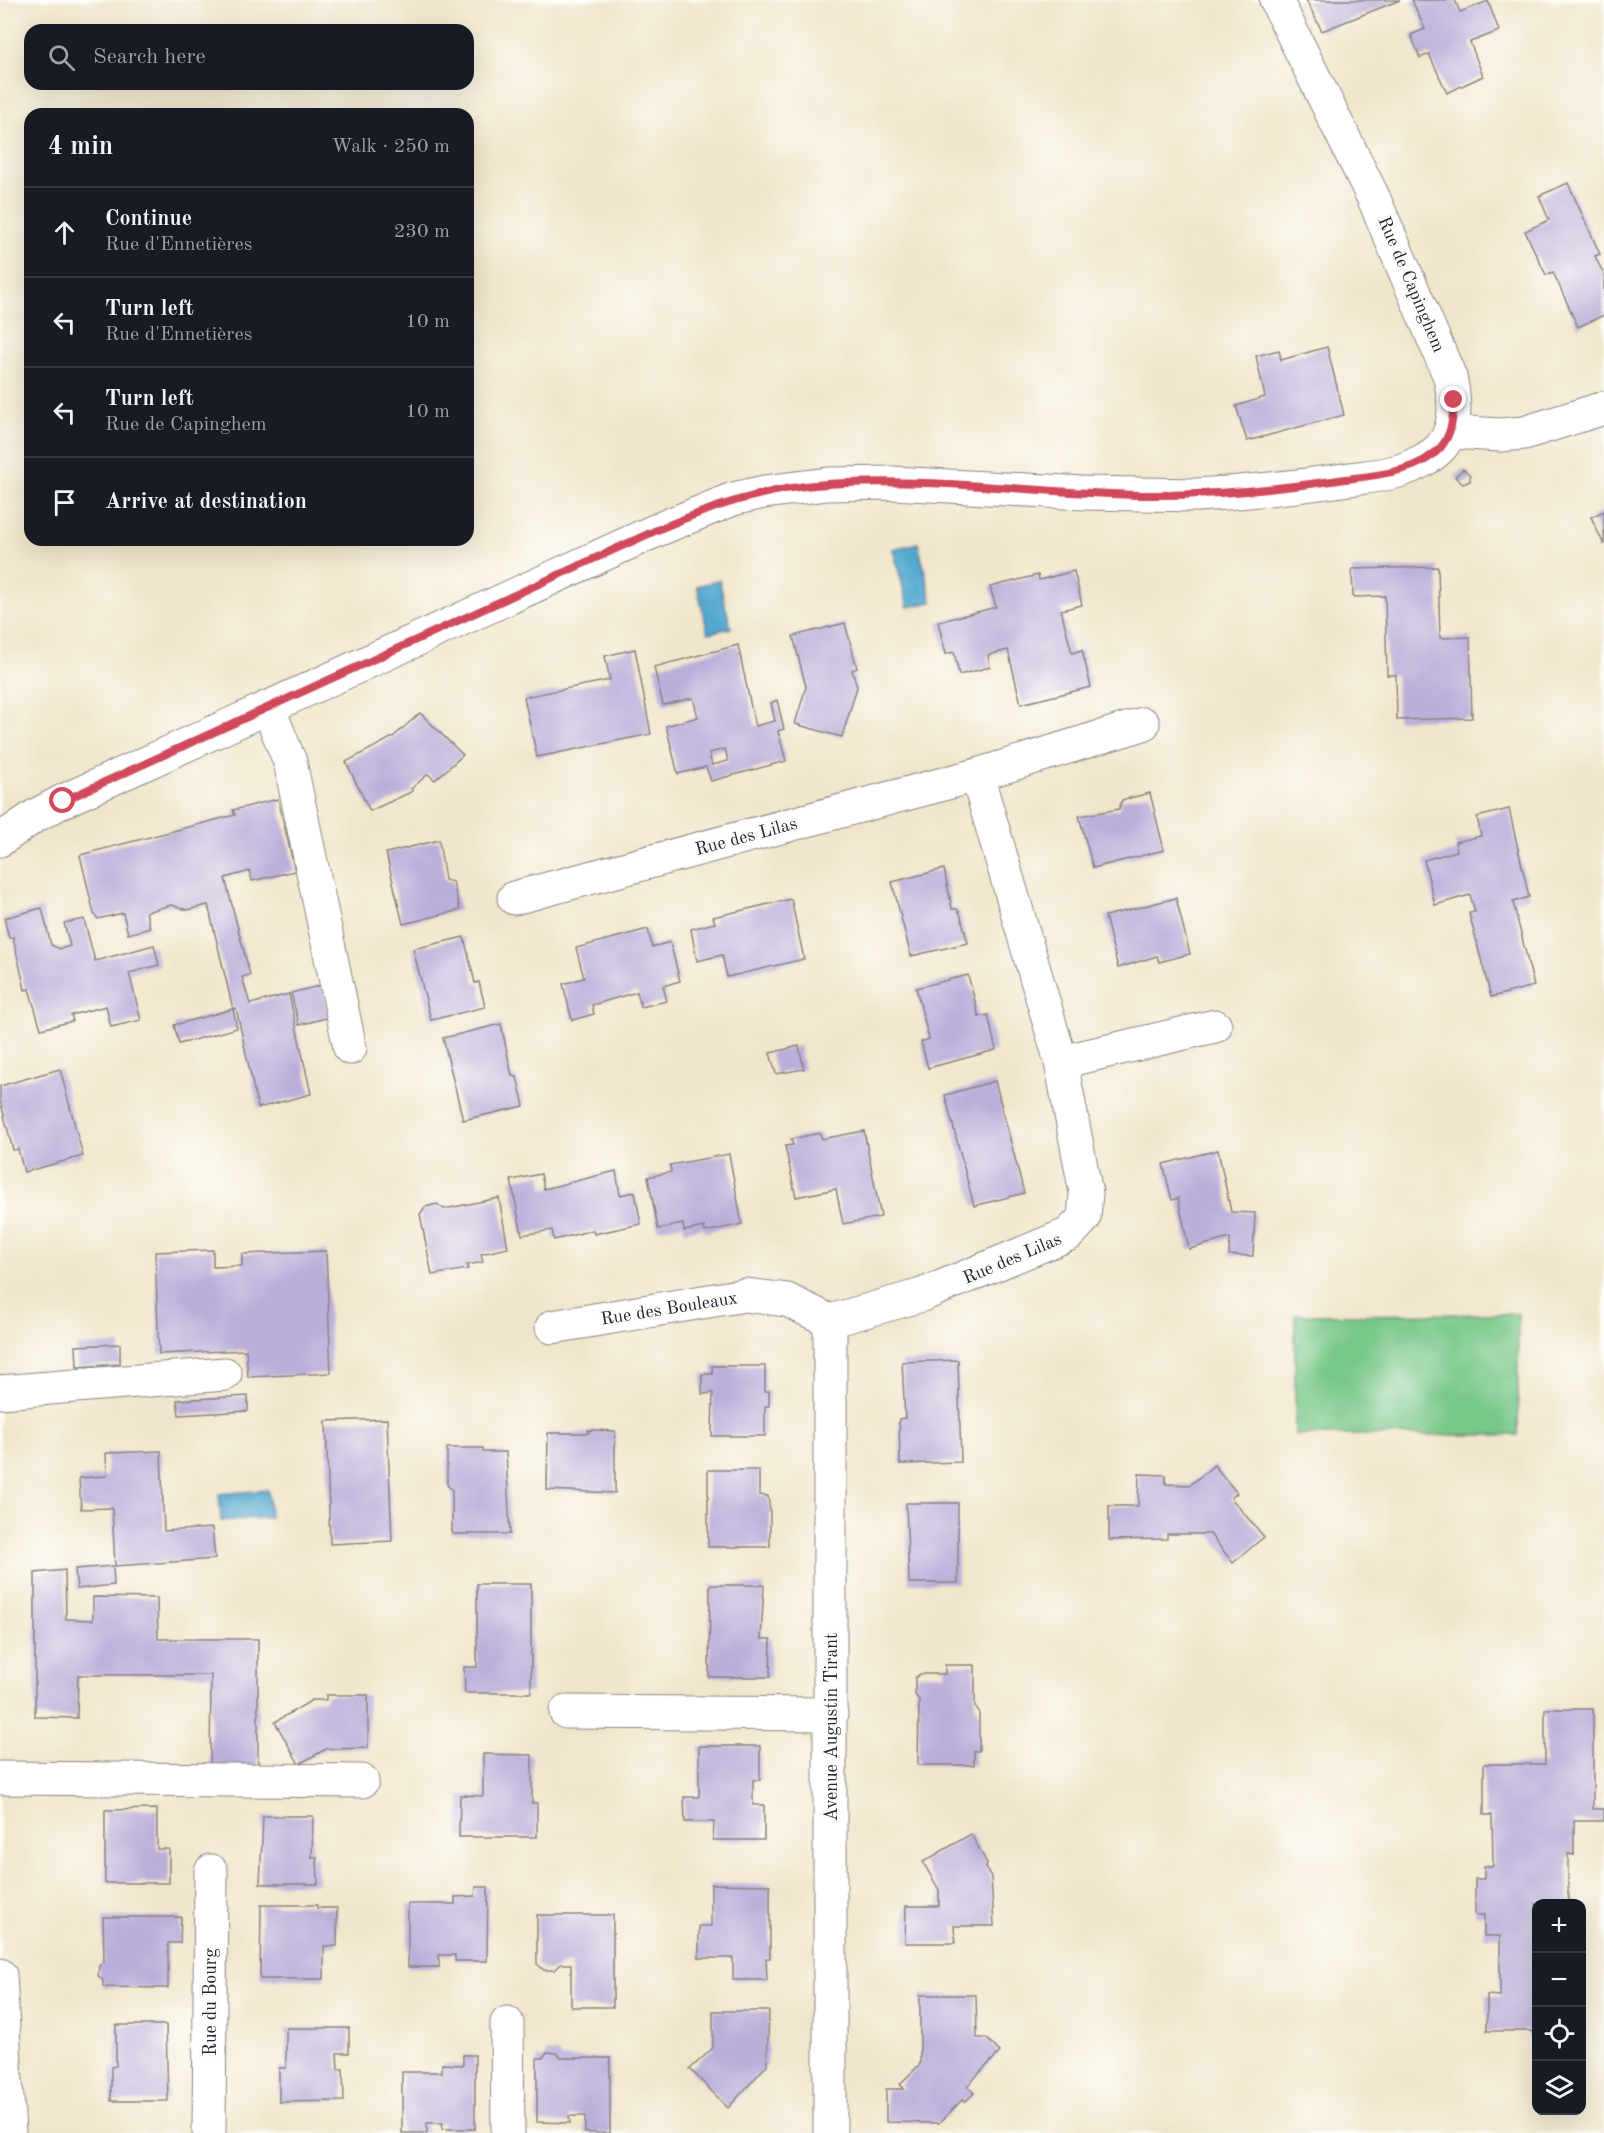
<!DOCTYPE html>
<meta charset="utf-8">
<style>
body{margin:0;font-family:"Old Standard TT",serif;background:#20242c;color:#f1f3f6}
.controls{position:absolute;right:18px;bottom:18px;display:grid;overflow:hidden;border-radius:12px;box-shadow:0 6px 24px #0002}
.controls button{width:54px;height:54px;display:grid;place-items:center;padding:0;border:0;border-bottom:2px solid #363941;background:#171b24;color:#f1f3f6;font:30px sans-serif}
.stop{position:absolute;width:18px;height:18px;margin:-14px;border:4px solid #d1495b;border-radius:50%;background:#fff}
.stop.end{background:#d1495b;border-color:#fff;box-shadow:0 2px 6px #0008}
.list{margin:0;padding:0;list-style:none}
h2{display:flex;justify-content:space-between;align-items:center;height:78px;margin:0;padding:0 24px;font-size:26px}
h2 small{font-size:20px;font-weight:400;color:#9ea1a6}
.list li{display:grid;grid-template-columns:39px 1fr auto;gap:18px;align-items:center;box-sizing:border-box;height:90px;padding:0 24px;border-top:2px solid #363941}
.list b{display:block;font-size:22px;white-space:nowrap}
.list p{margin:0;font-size:20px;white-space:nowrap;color:#9ea1a6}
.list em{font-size:20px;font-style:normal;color:#9ea1a6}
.icon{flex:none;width:33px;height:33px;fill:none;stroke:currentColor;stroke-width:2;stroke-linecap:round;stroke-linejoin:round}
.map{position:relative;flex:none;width:1604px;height:2133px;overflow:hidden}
.search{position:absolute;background:#171b24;box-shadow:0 6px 24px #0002;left:24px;top:24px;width:450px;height:66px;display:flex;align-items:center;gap:15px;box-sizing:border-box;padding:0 21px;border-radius:18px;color:#9ea1a6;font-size:22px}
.panel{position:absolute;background:#171b24;box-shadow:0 6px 24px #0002;left:24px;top:108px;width:450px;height:438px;border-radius:18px}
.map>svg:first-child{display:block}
.green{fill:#78c88a;stroke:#4d7562;stroke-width:1.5}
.water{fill:#53a8cf;stroke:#3a6585;stroke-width:1.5}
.building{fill:#bbafda;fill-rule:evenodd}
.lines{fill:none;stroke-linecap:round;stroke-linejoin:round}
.minor-casing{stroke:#8a8483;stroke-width:35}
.minor{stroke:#fff;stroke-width:33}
.route{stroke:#d1495b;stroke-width:8}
.labels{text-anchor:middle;stroke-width:6;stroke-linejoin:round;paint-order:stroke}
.street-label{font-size:18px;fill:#22223b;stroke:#fdfcf7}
</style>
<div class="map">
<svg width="1604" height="2133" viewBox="0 0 1604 2133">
<rect width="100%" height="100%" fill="#fdfcf7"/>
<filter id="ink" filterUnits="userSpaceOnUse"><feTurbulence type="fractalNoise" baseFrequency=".0167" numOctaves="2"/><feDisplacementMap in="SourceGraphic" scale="12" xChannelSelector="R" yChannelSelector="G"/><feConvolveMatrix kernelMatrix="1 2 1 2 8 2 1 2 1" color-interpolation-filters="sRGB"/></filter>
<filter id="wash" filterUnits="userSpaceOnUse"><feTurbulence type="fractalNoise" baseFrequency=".008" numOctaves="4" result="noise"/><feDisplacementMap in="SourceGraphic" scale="24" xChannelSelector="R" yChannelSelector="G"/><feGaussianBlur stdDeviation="1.35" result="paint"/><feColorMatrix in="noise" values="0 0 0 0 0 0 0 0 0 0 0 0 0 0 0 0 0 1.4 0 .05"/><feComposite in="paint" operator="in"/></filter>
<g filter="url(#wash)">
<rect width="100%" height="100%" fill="#f1e6cb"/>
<!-- green -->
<path class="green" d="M1518 1314V1435H1295V1315Z"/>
<!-- water -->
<g class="water">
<path d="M918 543 932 602 908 607 893 549Z"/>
<path d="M719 580 731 628 708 633 697 586Z"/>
<path d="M268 1490 270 1517 221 1521 219 1494Z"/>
</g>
<g id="blocks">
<!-- building -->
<g class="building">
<path d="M1306 0H1400L1322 31Z"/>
<path d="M1412 0H1455L1460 12 1488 1 1499 31 1470 42 1483 76 1447 93 1429 54 1420 58 1411 35 1425 29Z"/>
<path d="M1568 183 1600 254 1595 256 1604 275V315L1578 327 1553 272 1546 275 1525 231 1549 220 1539 196Z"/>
<path d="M1327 347 1344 415 1247 441 1236 406 1265 397 1256 356 1279 350 1281 360Z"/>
<path d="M1463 469 1470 475V481L1463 484 1455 477Z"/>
<path d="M1604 511V545L1591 517Z"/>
<path d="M1438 567 1440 638 1470 637 1472 718 1397 720 1396 675H1387L1385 596 1353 597 1352 569Z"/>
<path d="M1074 571 1082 605 1061 610 1072 653 1082 650 1091 687 1021 704 1008 650 988 655 990 667 959 675 954 652 946 654 938 622 996 607 990 587 1038 575 1039 580Z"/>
<path d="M845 623 857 668 852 670 857 687 842 737 795 724 806 687 793 636Z"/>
<path d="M738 645 755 726 775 721 771 703 777 700 784 729 778 731 786 761 711 781 706 767 678 774 666 726 698 717 693 698 663 705 654 667ZM725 749 728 761 712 765 709 753Z"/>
<path d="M635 649 651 734 537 757 524 697 610 680 605 656Z"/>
<path d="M420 713 463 755 435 780 428 774 411 789 413 791 370 811 346 762 393 737Z"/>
<path d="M1150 793 1164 850 1093 868 1079 816 1119 809 1122 800Z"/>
<path d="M278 799 295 871 252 881 250 871 225 878 250 975 242 977 250 1004 289 994 311 1094 258 1108 236 1008 233 1009 208 905 187 910 171 905 146 912 150 928 128 934 123 913 98 919 94 914 80 855 235 815 233 810Z"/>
<path d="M1509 809 1529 897 1513 902 1534 986 1491 997 1469 913 1475 912 1470 895 1435 905 1424 860 1457 851 1455 842 1481 836 1477 817Z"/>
<path d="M439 840 445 880 453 882 460 910 403 924 386 853Z"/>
<path d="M944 869 952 909H957L960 913 968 943 911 956 892 882Z"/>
<path d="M1176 898 1190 954 1159 962 1157 956 1118 968 1105 916Z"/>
<path d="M791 899 804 959 727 977 722 955 697 961 691 929 715 923 713 917Z"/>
<path d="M42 908 51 945 60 949 70 946 64 923 84 919 95 961 154 945 159 965 129 973 141 1020 111 1027 106 1006 71 1015 73 1021 41 1029 29 989 25 990 13 937 9 938 4 918Z"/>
<path d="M648 929 652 947 670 942 680 981 663 986 667 1001 641 1007 637 992 592 1005 594 1014 572 1020 563 984 584 978 576 948Z"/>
<path d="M464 937 475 983 479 982 485 1007 431 1020 413 949Z"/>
<path d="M968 975 979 1017 988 1015 996 1050 928 1068 921 1042 929 1039 916 988Z"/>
<path d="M323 985 330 1017 299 1025 291 993Z"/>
<path d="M233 1009 237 1028 179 1044 174 1025Z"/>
<path d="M501 1024 512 1076 517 1077 524 1106 463 1120 443 1038Z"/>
<path d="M799 1046 804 1069 776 1074 770 1053Z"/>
<path d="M60 1069 83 1156 24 1172 18 1149 13 1150 0 1100V1086Z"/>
<path d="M995 1081 1024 1193 974 1206 945 1095Z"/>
<path d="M864 1131 881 1217 843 1224 836 1189 796 1197 785 1146 793 1145 791 1139 820 1133 822 1139Z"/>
<path d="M1218 1150 1231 1212 1255 1213 1253 1256 1229 1255 1230 1238 1189 1249 1178 1198 1172 1200 1163 1164Z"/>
<path d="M729 1154 742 1224 705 1232 704 1227 684 1231 683 1224 658 1229 648 1177 671 1172 670 1165Z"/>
<path d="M616 1171 620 1195 635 1192 641 1224 594 1234 593 1230 554 1240 552 1230 522 1235 511 1180 541 1174 544 1189Z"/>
<path d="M499 1198 508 1248 481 1254 483 1262 467 1265 468 1269 432 1275 420 1214 425 1207 437 1204 444 1209Z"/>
<path d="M213 1250V1267L242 1266V1254L326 1251 331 1373 248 1377 246 1350 159 1354 155 1252Z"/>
<path d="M120 1344V1364L77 1367 76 1346Z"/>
<path d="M958 1360 961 1462 900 1464 899 1419 905 1418 902 1362Z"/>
<path d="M712 1366H765V1391H769V1406H765V1436H712L713 1393 702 1394V1374H713Z"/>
<path d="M248 1396V1411L179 1415 177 1400Z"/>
<path d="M387 1419 392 1541 330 1544 326 1421Z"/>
<path d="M588 1430 615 1431V1493L547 1490 548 1433H589Z"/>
<path d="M447 1448H483V1452H506L510 1534H452V1490L447 1485Z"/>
<path d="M161 1451 164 1531 212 1528 215 1559 115 1566 112 1508 81 1509 79 1478 107 1476 106 1453Z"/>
<path d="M1214 1465 1237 1493 1231 1498 1264 1537 1233 1563 1210 1534H1167V1539L1109 1540V1506H1138L1139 1474 1166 1475V1484L1190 1485Z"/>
<path d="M708 1470H759V1495L768 1496 770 1510V1547H708Z"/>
<path d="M906 1503H958V1583H909Z"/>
<path d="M113 1566 114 1585 77 1589 75 1569Z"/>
<path d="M65 1570 66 1619 93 1620V1597L157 1598 158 1639H258V1767L210 1766 211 1675H78L77 1718 35 1717V1573Z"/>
<path d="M477 1584H531V1693H465L464 1667H477Z"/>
<path d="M710 1585H764L761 1639H771L770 1677H709Z"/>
<path d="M945 1665H975V1707L979 1711V1751H974V1765H918L919 1700 915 1695V1678L920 1674H945Z"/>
<path d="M326 1695H368V1748L326 1749 299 1764 275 1722 312 1700H326Z"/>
<path d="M1545 1709H1593V1809H1604V1821H1574V1855L1568 1854V1901H1574V1904H1536V2037H1533L1532 2031H1487V1995L1500 1996V1936H1484V1915H1475V1879H1484V1866H1493L1492 1815H1484V1764H1545Z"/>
<path d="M699 1746H760V1780H753V1805H764V1840H713L714 1822H685L684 1797H699Z"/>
<path d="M483 1754 532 1755V1803H537V1837H459L460 1795 483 1796Z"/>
<path d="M157 1809V1849H169V1883H105V1810Z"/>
<path d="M263 1816H313L312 1857H317L318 1884H260Z"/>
<path d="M971 1834 987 1863 986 1868 991 1877 994 1926H954L955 1943H905L906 1906H939V1890L923 1862Z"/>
<path d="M711 1884 770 1885V1958H766L767 1980H733V1958H699V1926H711Z"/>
<path d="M476 1887H488L487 1961H455V1955H439V1967H408V1904H455V1897L475 1896Z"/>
<path d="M261 1905H317V1908H337V1946H324V1979H260Z"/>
<path d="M537 1915H613V2007H571V1964H561L555 1970H544L537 1964Z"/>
<path d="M103 1917H181L180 1943H168V1988L103 1987V1980L98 1976 99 1966 104 1962Z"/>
<path d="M920 1995H976L977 2038H986L1000 2052 967 2086 974 2093 965 2102 963 2099 939 2123 886 2122V2089H904L900 2084 920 2064Z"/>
<path d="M713 2011H769L767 2065 728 2108 690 2069 713 2048Z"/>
<path d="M116 2025H166L168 2101H111V2067L116 2066Z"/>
<path d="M286 2028H349V2053H337L338 2069H343L344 2101 279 2102V2068H286Z"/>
<path d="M547 2052 557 2053 561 2058H610V2133H585V2116H569L570 2123 537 2122V2058H543Z"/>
<path d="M463 2055H475V2129H442L443 2123H427V2133H402V2072H442V2064L463 2065Z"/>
</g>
</g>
</g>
<g filter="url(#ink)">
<use href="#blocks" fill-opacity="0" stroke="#8a8483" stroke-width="1.5"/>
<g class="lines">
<defs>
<g id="minor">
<path d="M1450 432 1500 435 1524 433 1604 408"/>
<path d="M268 707 290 762 350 1048"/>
<path d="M0 840 35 816 63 801 657 530 733 499 764 492 828 484 892 483 1084 493 1197 495C1246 492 1294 487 1343 480 1362 477 1384 476 1402 470 1414 466 1432 457 1441 447 1458 427 1455 400 1450 377L1374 199 1276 0"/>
<path d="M514 898 977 775 1143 724"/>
<path d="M1061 1062 1215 1026"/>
<path d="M552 1327 745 1295 787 1300 830 1321 922 1295 1069 1234 1084 1218 1086 1193 1061 1062 977 775"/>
<path d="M0 1392 225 1374"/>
<path d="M566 1712 831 1714"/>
<path d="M0 1778 362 1781"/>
<path d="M0 1975 9 2133"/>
<path d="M507 2023 508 2133"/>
<path d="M209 2133 211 1871"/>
<path d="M830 2133V1321"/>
</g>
</defs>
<!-- minor casing -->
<use href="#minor" class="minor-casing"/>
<!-- minor -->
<use href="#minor" class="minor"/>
</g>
</g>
<g class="lines" filter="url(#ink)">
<!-- route -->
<path class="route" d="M63 801 657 530C713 506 766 488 827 484 931 477 1036 493 1140 495 1207 496 1273 490 1339 480 1372 475 1417 474 1441 447 1452 434 1453 417 1454 400"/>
</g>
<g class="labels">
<!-- street labels -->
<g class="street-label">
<text transform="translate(1412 284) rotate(67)" y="6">Rue de Capinghem</text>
<text transform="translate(746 836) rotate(-15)" y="6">Rue des Lilas</text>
<text transform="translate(1012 1258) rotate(-23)" y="6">Rue des Lilas</text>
<text transform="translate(669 1308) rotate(-9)" y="6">Rue des Bouleaux</text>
<text transform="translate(831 1727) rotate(-90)" y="6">Avenue Augustin Tirant</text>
<text transform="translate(210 2002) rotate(-90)" y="6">Rue du Bourg</text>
</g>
</g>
</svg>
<div class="controls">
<button>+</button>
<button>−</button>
<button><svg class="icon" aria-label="locate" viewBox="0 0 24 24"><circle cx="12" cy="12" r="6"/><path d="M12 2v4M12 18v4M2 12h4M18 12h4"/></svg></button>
<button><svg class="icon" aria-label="layers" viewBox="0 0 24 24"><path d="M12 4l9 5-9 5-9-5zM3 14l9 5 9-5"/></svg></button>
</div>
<div class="stop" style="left:63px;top:801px"></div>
<div class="stop end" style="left:1454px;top:400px"></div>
<div class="search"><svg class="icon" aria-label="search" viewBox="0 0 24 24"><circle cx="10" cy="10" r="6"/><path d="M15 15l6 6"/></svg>Search here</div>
<section class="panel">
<h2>4 min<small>Walk · 250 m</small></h2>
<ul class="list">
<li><svg class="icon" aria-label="ahead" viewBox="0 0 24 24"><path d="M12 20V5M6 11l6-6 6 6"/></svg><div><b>Continue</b><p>Rue d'Ennetières</p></div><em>230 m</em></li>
<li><svg class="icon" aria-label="left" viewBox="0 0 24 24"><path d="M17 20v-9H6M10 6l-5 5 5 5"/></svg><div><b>Turn left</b><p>Rue d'Ennetières</p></div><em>10 m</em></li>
<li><svg class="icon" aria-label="left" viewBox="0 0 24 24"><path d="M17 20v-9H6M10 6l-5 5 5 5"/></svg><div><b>Turn left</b><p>Rue de Capinghem</p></div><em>10 m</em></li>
<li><svg class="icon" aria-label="arrive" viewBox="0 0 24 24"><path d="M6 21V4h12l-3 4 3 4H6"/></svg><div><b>Arrive at destination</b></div></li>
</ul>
</section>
</div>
